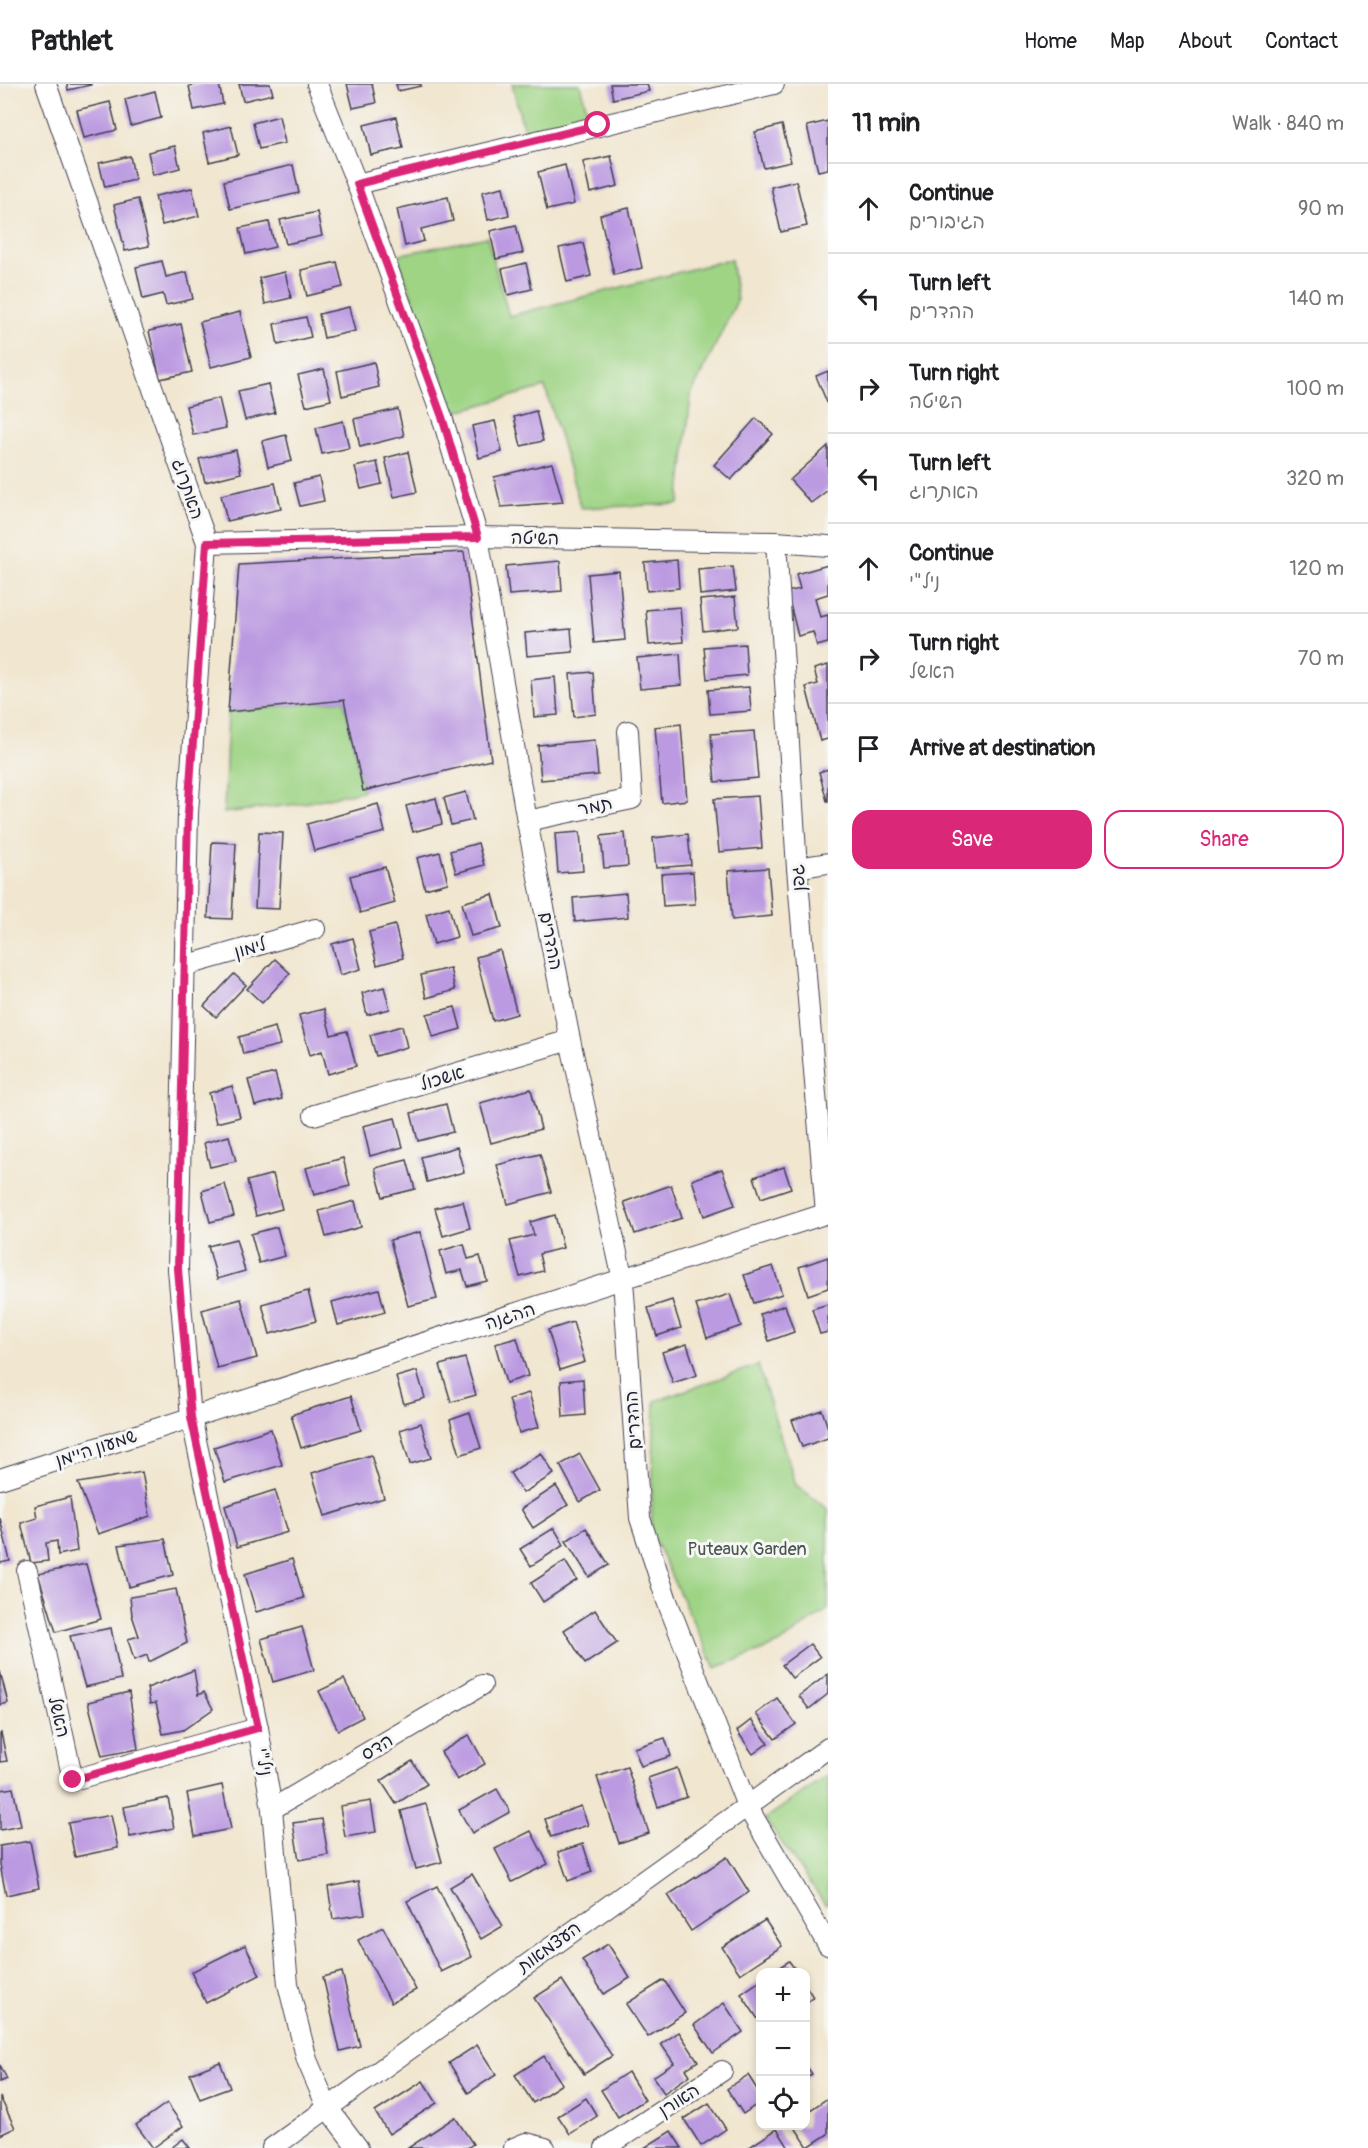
<!DOCTYPE html>
<meta charset="utf-8">
<style>
body{margin:0;font-family:Pangolin,"Playpen Sans Hebrew",sans-serif;background:#f6f6f6;color:#202124}
.controls{position:absolute;right:18px;bottom:18px;display:grid;overflow:hidden;border-radius:12px;box-shadow:0 3px 9px #0003}
.controls button{width:54px;height:54px;display:grid;place-items:center;padding:0;border:0;border-bottom:2px solid #e0e0e0;background:#fff;color:#202124;font:30px sans-serif}
.stop{position:absolute;width:18px;height:18px;margin:-14px;border:4px solid #db2777;border-radius:50%;background:#fff}
.stop.end{background:#db2777;border-color:#fff;box-shadow:0 2px 6px #0008}
.list{margin:0;padding:0;list-style:none}
h2{display:flex;justify-content:space-between;align-items:center;height:78px;margin:0;padding:0 24px;font-size:26px}
h2 small{font-size:20px;font-weight:400;color:#757577}
.list li{display:grid;grid-template-columns:39px 1fr auto;gap:18px;align-items:center;box-sizing:border-box;height:90px;padding:0 24px;border-top:2px solid #e0e0e0}
.list b{display:block;font-size:22px;white-space:nowrap}
.list p{margin:0;font-size:20px;white-space:nowrap;color:#757577}
.list em{font-size:20px;font-style:normal;color:#757577}
.actions{display:flex;gap:12px;padding:18px 24px}
.actions a{flex:1;padding:14px 0;border:2px solid #db2777;border-radius:18px;text-align:center;font-size:21px;color:#db2777}
.actions .main{background:#db2777;color:#fff}
.icon{flex:none;width:33px;height:33px;fill:none;stroke:currentColor;stroke-width:2;stroke-linecap:round;stroke-linejoin:round}
.map{position:relative;flex:none;width:828px;height:2064px;overflow:hidden}
header{display:flex;align-items:center;gap:36px;box-sizing:border-box;height:84px;padding:0 30px;background:#fff;border-bottom:2px solid #e0e0e0}
header strong{font-size:28px}
nav{display:flex;gap:33px;margin-inline-start:auto;font-size:21px}
main{display:flex}
aside{flex:1;background:#fff}
.map>svg:first-child{display:block}
.green{fill:#9fd485;stroke:#607b60;stroke-width:1.5}
.building{fill:#bb9ae1}
.lines{fill:none;stroke-linecap:round;stroke-linejoin:round}
.minor-casing{stroke:#413f51;stroke-width:22}
.minor{stroke:#fff;stroke-width:20}
.route{stroke:#db2777;stroke-width:8}
.labels{text-anchor:middle;stroke-width:6;stroke-linejoin:round;paint-order:stroke}
.street-label{font-size:18px;fill:#22223b;stroke:#f6f6f2}
.park-label{font-size:18px;fill:#485751;stroke:#f6f6f2}
</style>
<header>
<strong>Pathlet</strong>
<nav><a>Home</a><a>Map</a><a>About</a><a>Contact</a></nav>
</header>
<main>
<div class="map">
<svg width="828" height="2064" viewBox="0 0 828 2064">
<rect width="100%" height="100%" fill="#f6f6f2"/>
<filter id="ink" filterUnits="userSpaceOnUse"><feTurbulence type="fractalNoise" baseFrequency=".0167" numOctaves="2"/><feDisplacementMap in="SourceGraphic" scale="12" xChannelSelector="R" yChannelSelector="G"/><feConvolveMatrix kernelMatrix="1 2 1 2 8 2 1 2 1" color-interpolation-filters="sRGB"/></filter>
<filter id="wash" filterUnits="userSpaceOnUse"><feTurbulence type="fractalNoise" baseFrequency=".008" numOctaves="4" result="noise"/><feDisplacementMap in="SourceGraphic" scale="24" xChannelSelector="R" yChannelSelector="G"/><feGaussianBlur stdDeviation="1.35" result="paint"/><feColorMatrix in="noise" values="0 0 0 0 0 0 0 0 0 0 0 0 0 0 0 0 0 1.4 0 .05"/><feComposite in="paint" operator="in"/></filter>
<g filter="url(#wash)">
<rect width="100%" height="100%" fill="#f1e6cf"/>
<!-- green -->
<g class="green">
<path d="M512 0H580L588 30 524 47Z"/>
<path d="M487 153 509 232 731 175 737 217 691 311 679 420 581 424 545 303 454 328 397 171Z"/>
<path d="M344 616 363 707 299 720 224 729 228 628Z"/>
<path d="M758 1281 796 1401 828 1425V1525L779 1560 715 1584 651 1449 655 1317Z"/>
<path d="M828 1691V1818L825 1820 765 1735Z"/>
</g>
<g id="blocks">
<!-- building -->
<g class="building">
<path d="M67 0H91V1L68 6Z"/>
<path d="M198 0H219L223 20 194 26 189 2Z"/>
<path d="M239 0H270L273 10 243 17Z"/>
<path d="M347 0H372L376 19 353 24Z"/>
<path d="M396 0H421V2L398 7Z"/>
<path d="M610 0H647L649 7 613 15Z"/>
<path d="M155 7 161 34 131 42 125 15Z"/>
<path d="M110 18 117 46 84 54 77 26Z"/>
<path d="M279 32 285 59 259 65 253 39Z"/>
<path d="M396 33 403 64 371 71 364 41Z"/>
<path d="M828 37V85L818 87 807 42Z"/>
<path d="M782 41 791 78 764 84 755 48Z"/>
<path d="M231 42 238 71 209 78 203 49Z"/>
<path d="M175 62 180 84 153 91 148 68Z"/>
<path d="M130 72 135 96 105 103 99 79Z"/>
<path d="M611 72 618 102 590 109 583 78Z"/>
<path d="M293 81 299 109 230 125 224 97Z"/>
<path d="M565 81 574 120 547 126 538 88Z"/>
<path d="M796 97 807 142 781 148 771 103Z"/>
<path d="M503 103 509 131 488 136 482 108Z"/>
<path d="M192 104 199 132 162 141 155 112Z"/>
<path d="M448 113 453 137 421 145 424 157 405 162 397 125Z"/>
<path d="M138 115 149 162 125 167 114 121Z"/>
<path d="M629 124 642 184 614 191 600 131Z"/>
<path d="M317 128 322 152 286 160 280 136Z"/>
<path d="M269 138 275 163 246 170 240 144Z"/>
<path d="M516 141 523 169 496 175 490 147Z"/>
<path d="M583 159 591 192 567 198 559 164Z"/>
<path d="M162 177 166 193 187 188 193 215 166 221 163 210 143 215 136 183Z"/>
<path d="M337 178 343 203 307 212 301 186Z"/>
<path d="M526 179 532 205 508 211 502 185Z"/>
<path d="M285 188 291 214 265 220 259 194Z"/>
<path d="M349 223 355 247 324 254 319 230Z"/>
<path d="M240 228 251 273 211 283 200 238Z"/>
<path d="M306 233 311 253 278 261 274 240Z"/>
<path d="M181 240 192 288 160 295 149 247Z"/>
<path d="M374 278 379 303 342 312 337 287Z"/>
<path d="M324 285 331 316 306 322 298 291Z"/>
<path d="M828 287V321L816 292Z"/>
<path d="M268 300 275 329 245 336 238 307Z"/>
<path d="M219 314 226 344 193 351 186 322Z"/>
<path d="M398 325 404 352 360 363 354 335Z"/>
<path d="M536 327 543 357 521 362 514 333Z"/>
<path d="M756 334 773 350 731 396 714 381Z"/>
<path d="M343 337 349 364 322 370 316 344Z"/>
<path d="M495 337 502 368 479 374 472 342Z"/>
<path d="M286 351 292 377 268 383 262 357Z"/>
<path d="M828 362V406L811 419 790 396Z"/>
<path d="M236 366 241 389 205 398 199 375Z"/>
<path d="M408 368 417 408 394 413 385 374Z"/>
<path d="M377 378 382 400 361 405 355 383Z"/>
<path d="M552 379 563 418 501 423 494 393Z"/>
<path d="M319 393 324 417 300 422 294 399Z"/>
<path d="M275 399 281 425 227 437 221 411Z"/>
<path d="M464 468 491 676 363 707 344 616 228 628 239 480Z"/>
<path d="M677 476 679 504 647 507 645 479Z"/>
<path d="M560 477 562 507 509 511 506 482Z"/>
<path d="M828 481V510L815 514 820 533 828 531V559L817 562 813 548 798 552 787 508 800 505 796 490Z"/>
<path d="M733 482 736 507 700 511 698 485Z"/>
<path d="M619 487 625 556 594 559 588 490Z"/>
<path d="M735 513 738 543 703 547 700 516Z"/>
<path d="M680 523 683 558 649 561 646 526Z"/>
<path d="M571 545 573 568 527 572 525 549Z"/>
<path d="M745 560 747 591 707 595 704 563Z"/>
<path d="M680 570 682 601 640 605 637 574Z"/>
<path d="M828 581V655L820 657 806 603 818 600 814 585Z"/>
<path d="M593 588 596 630 574 633 570 590Z"/>
<path d="M555 593 558 631 534 633 531 596Z"/>
<path d="M749 603 751 627 710 630 708 606Z"/>
<path d="M681 640 687 716 662 719 655 643Z"/>
<path d="M754 647 758 694 715 698 711 650Z"/>
<path d="M595 656 598 691 541 696 538 661Z"/>
<path d="M828 685V717H827L819 688Z"/>
<path d="M466 708 473 736 451 741 444 714Z"/>
<path d="M758 712 762 764 719 768 714 715Z"/>
<path d="M436 714 442 740 413 748 406 722Z"/>
<path d="M378 720 385 748 314 767 307 740Z"/>
<path d="M259 748 283 749 279 825 255 824Z"/>
<path d="M580 748 583 787 558 789 555 750Z"/>
<path d="M625 749 628 782 604 784 601 752Z"/>
<path d="M688 750 691 781 656 784 653 754Z"/>
<path d="M212 758 236 759 232 835 208 834Z"/>
<path d="M478 759 484 781 456 789 450 767Z"/>
<path d="M440 768 448 799 425 805 417 774Z"/>
<path d="M385 783 395 819 360 829 350 792Z"/>
<path d="M768 784 772 832 732 836 728 787Z"/>
<path d="M693 788 695 820 663 822 661 790Z"/>
<path d="M626 809 628 833 575 838 573 814Z"/>
<path d="M493 810 502 844 471 852 462 819Z"/>
<path d="M449 823 457 853 434 860 426 830Z"/>
<path d="M395 841 403 874 377 881 369 848Z"/>
<path d="M353 854 361 885 340 891 332 860Z"/>
<path d="M500 866 517 930 493 937 476 873Z"/>
<path d="M275 875 290 889 262 919 247 905Z"/>
<path d="M450 884 455 906 426 914 421 891Z"/>
<path d="M234 890 246 901 216 933 204 922Z"/>
<path d="M384 903 390 925 367 931 362 909Z"/>
<path d="M455 923 461 945 433 953 427 930Z"/>
<path d="M324 925 331 951 347 947 356 982 328 990 322 967 310 971 299 931Z"/>
<path d="M402 942 407 963 376 972 370 951Z"/>
<path d="M275 943 280 961 243 970 239 953Z"/>
<path d="M275 989 282 1015 255 1022 248 996Z"/>
<path d="M232 1002 240 1033 216 1039 209 1009Z"/>
<path d="M531 1005 541 1045 491 1059 480 1019Z"/>
<path d="M446 1020 453 1048 418 1057 411 1029Z"/>
<path d="M395 1034 403 1063 370 1072 363 1042Z"/>
<path d="M229 1052 236 1077 210 1083 204 1059Z"/>
<path d="M457 1063 464 1088 427 1098 421 1073Z"/>
<path d="M540 1070 551 1108 508 1120 497 1081Z"/>
<path d="M343 1074 350 1102 314 1111 306 1084Z"/>
<path d="M407 1076 415 1105 383 1113 375 1084Z"/>
<path d="M784 1083 791 1104 761 1114 754 1093Z"/>
<path d="M722 1085 735 1121 704 1132 692 1096Z"/>
<path d="M273 1090 282 1125 256 1132 247 1097Z"/>
<path d="M225 1100 234 1132 210 1138 202 1107Z"/>
<path d="M671 1101 682 1134 635 1150 624 1118Z"/>
<path d="M355 1117 361 1143 326 1153 319 1127Z"/>
<path d="M463 1117 470 1144 443 1152 435 1124Z"/>
<path d="M555 1131 563 1164 539 1170 543 1187 520 1193 510 1157 534 1151 530 1138Z"/>
<path d="M277 1143 285 1172 259 1179 251 1150Z"/>
<path d="M420 1148 437 1215 408 1222 390 1156Z"/>
<path d="M236 1155 245 1187 217 1195 208 1162Z"/>
<path d="M464 1160 468 1175 480 1172 487 1197 467 1202 462 1186 446 1190 440 1167Z"/>
<path d="M828 1173V1204L808 1211 799 1183Z"/>
<path d="M773 1182 782 1210 754 1219 744 1191Z"/>
<path d="M379 1205 385 1228 338 1241 332 1218Z"/>
<path d="M308 1207 316 1237 270 1250 262 1220Z"/>
<path d="M730 1210 741 1242 707 1254 696 1221Z"/>
<path d="M241 1215 257 1274 217 1284 202 1226Z"/>
<path d="M672 1216 681 1244 657 1252 648 1224Z"/>
<path d="M828 1220V1248L820 1250 812 1225Z"/>
<path d="M785 1221 794 1248 769 1257 760 1230Z"/>
<path d="M573 1238 585 1278 560 1286 548 1246Z"/>
<path d="M517 1254 528 1292 506 1299 495 1260Z"/>
<path d="M687 1260 697 1291 673 1299 662 1268Z"/>
<path d="M465 1274 476 1311 451 1318 440 1281Z"/>
<path d="M417 1287 425 1314 404 1320 396 1293Z"/>
<path d="M583 1295 585 1331 563 1333 561 1297Z"/>
<path d="M529 1309 539 1343 519 1349 509 1315Z"/>
<path d="M351 1312 361 1346 301 1364 291 1331Z"/>
<path d="M822 1326 828 1344V1354L802 1363 792 1336Z"/>
<path d="M470 1329 481 1364 460 1371 450 1336Z"/>
<path d="M421 1339 431 1374 410 1380 400 1346Z"/>
<path d="M271 1345 282 1381 225 1398 214 1363Z"/>
<path d="M541 1369 554 1390 523 1409 510 1389Z"/>
<path d="M580 1370 600 1406 580 1418 560 1381Z"/>
<path d="M371 1371 384 1414 325 1432 312 1389Z"/>
<path d="M142 1388 150 1432 98 1450 78 1399Z"/>
<path d="M556 1402 568 1421 533 1444 521 1425Z"/>
<path d="M275 1406 288 1448 237 1463 225 1422Z"/>
<path d="M70 1413 77 1467 58 1471 57 1457 46 1459 48 1477 31 1479 21 1439 37 1434 35 1422Z"/>
<path d="M0 1434 10 1477 0 1479Z"/>
<path d="M554 1444 564 1461 531 1482 520 1465Z"/>
<path d="M586 1444 609 1481 589 1493 566 1457Z"/>
<path d="M165 1455 173 1491 129 1503 119 1461Z"/>
<path d="M292 1475 304 1514 256 1528 245 1490Z"/>
<path d="M565 1477 577 1496 543 1518 531 1499Z"/>
<path d="M86 1480 101 1535 56 1548 38 1490Z"/>
<path d="M176 1505 187 1559 149 1578 147 1571 134 1576 128 1555 139 1552 132 1531 130 1513Z"/>
<path d="M595 1526 617 1559 585 1580 564 1546Z"/>
<path d="M302 1543 314 1586 273 1598 261 1555Z"/>
<path d="M111 1544 121 1595 85 1603 70 1552Z"/>
<path d="M810 1560 820 1573 792 1594 782 1581Z"/>
<path d="M194 1586 198 1611 204 1608 213 1625 183 1646 163 1650 156 1619 150 1620 147 1604Z"/>
<path d="M0 1587 8 1619 0 1621Z"/>
<path d="M828 1590V1610L809 1625 799 1612Z"/>
<path d="M344 1595 363 1633 338 1646 319 1607Z"/>
<path d="M129 1608 138 1665 102 1672 88 1618Z"/>
<path d="M777 1614 796 1640 775 1655 756 1630Z"/>
<path d="M751 1636 768 1659 753 1670 737 1647Z"/>
<path d="M1 1649 7 1677 0 1678V1650Z"/>
<path d="M469 1651 485 1680 457 1696 441 1668Z"/>
<path d="M665 1654 671 1672 641 1682 634 1664Z"/>
<path d="M412 1677 427 1700 396 1720 381 1697Z"/>
<path d="M627 1683 649 1749 619 1759 597 1693Z"/>
<path d="M677 1684 687 1713 658 1723 648 1694Z"/>
<path d="M222 1701 231 1745 195 1752 187 1709Z"/>
<path d="M13 1704 21 1742 0 1746V1706Z"/>
<path d="M497 1705 510 1728 472 1749 459 1726Z"/>
<path d="M168 1714 174 1744 130 1753 124 1723Z"/>
<path d="M371 1717 376 1748 345 1753 340 1722Z"/>
<path d="M426 1720 442 1778 416 1785 401 1727Z"/>
<path d="M581 1722 588 1741 551 1753 545 1735Z"/>
<path d="M111 1731 118 1764 75 1773 68 1739Z"/>
<path d="M322 1735 328 1771 299 1776 293 1739Z"/>
<path d="M531 1747 548 1780 512 1798 495 1765Z"/>
<path d="M30 1757 39 1804 6 1811 0 1781V1762Z"/>
<path d="M583 1760 592 1788 568 1797 558 1768Z"/>
<path d="M727 1773 749 1808 691 1847 668 1811Z"/>
<path d="M472 1790 503 1842 481 1855 450 1803Z"/>
<path d="M359 1797 365 1830 333 1835 328 1803Z"/>
<path d="M437 1802 472 1873 441 1888 407 1817Z"/>
<path d="M765 1836 782 1862 740 1890 722 1863Z"/>
<path d="M383 1843 416 1906 391 1919 358 1856Z"/>
<path d="M608 1860 630 1894 604 1910 582 1876Z"/>
<path d="M245 1861 260 1891 206 1919 191 1888Z"/>
<path d="M789 1877 797 1888H772Z"/>
<path d="M342 1888 360 1962 340 1967 323 1893Z"/>
<path d="M562 1896 612 1972 584 1990 534 1914Z"/>
<path d="M664 1896 685 1929 648 1953 626 1920Z"/>
<path d="M760 1897V1938L741 1910Z"/>
<path d="M806 1902 813 1913 806 1919Z"/>
<path d="M724 1919 743 1948 713 1969 694 1941Z"/>
<path d="M679 1948 698 1977 686 1985 690 1991 664 2009 653 1993 674 1979 661 1960Z"/>
<path d="M477 1961 496 1991 468 2009 449 1979Z"/>
<path d="M544 1972 562 2000 533 2019 515 1991Z"/>
<path d="M220 1978 230 2004 200 2015 190 1990Z"/>
<path d="M0 1981 7 1995 0 1998Z"/>
<path d="M806 1981 812 1990 806 1994Z"/>
<path d="M628 1988 645 2016 618 2033 601 2006Z"/>
<path d="M748 1991 760 2010V2018L743 2030 727 2005Z"/>
<path d="M423 1997 437 2019 389 2050 375 2028Z"/>
<path d="M0 2013 15 2044 0 2051Z"/>
<path d="M586 2014 597 2032 570 2050 558 2032Z"/>
<path d="M828 2014V2050L808 2063 794 2042H806V2029Z"/>
<path d="M167 2019 183 2042 153 2064 136 2041Z"/>
<path d="M709 2019 726 2045 701 2062 684 2035Z"/>
<path d="M455 2033 473 2060 467 2064H408Z"/>
<path d="M777 2045 789 2064H748Z"/>
<path d="M671 2047 682 2064H644Z"/>
<path d="M183 2055 190 2064H171Z"/>
</g>
</g>
</g>
<g filter="url(#ink)">
<use href="#blocks" fill-opacity="0" stroke="#413f51" stroke-width="1.5"/>
<g class="lines">
<defs>
<g id="minor">
<path d="M46 0 207 459 188 729 178 1185 191 1333 258 1644 272 1725 288 1900 307 1976 327 2023 358 2064"/>
<path d="M317 0 357 100 442 333 478 453 527 737 570 956 623 1196 640 1434 667 1517 747 1722 828 1861"/>
<path d="M357 100 774 0"/>
<path d="M776 458 797 784 826 1130"/>
<path d="M207 459 478 453 776 458 828 462"/>
<path d="M527 737 632 715 628 647"/>
<path d="M797 784 828 779"/>
<path d="M184 882 315 845"/>
<path d="M314 1031 570 956"/>
<path d="M0 1395 828 1129"/>
<path d="M27 1487 73 1696 258 1644"/>
<path d="M272 1725 482 1601"/>
<path d="M272 2064 828 1664"/>
<path d="M514 2064 526 2059 545 2064"/>
<path d="M605 2064 722 1987"/>
</g>
</defs>
<!-- minor casing -->
<use href="#minor" class="minor-casing"/>
<!-- minor -->
<use href="#minor" class="minor"/>
</g>
</g>
<g class="lines" filter="url(#ink)">
<!-- route -->
<path class="route" d="M73 1696 258 1644 191 1333 178 1185 188 729 207 459 478 453 442 333 357 100 598 41"/>
</g>
<g class="labels">
<!-- street labels -->
<g class="street-label">
<text transform="translate(188 405) rotate(71)" y="6">האתרוג</text>
<text transform="translate(535 454) rotate(1)" y="6">השיטה</text>
<text transform="translate(595 722) rotate(-12)" y="6">תמר</text>
<text transform="translate(798 794) rotate(-94)" y="6">גפן</text>
<text transform="translate(551 857) rotate(79)" y="6">ההדרים</text>
<text transform="translate(250 864) rotate(-16)" y="6">לימון</text>
<text transform="translate(442 994) rotate(-17)" y="6">אשכול</text>
<text transform="translate(510 1232) rotate(-18)" y="6">ההגנה</text>
<text transform="translate(633 1336) rotate(-94)" y="6">ההדרים</text>
<text transform="translate(96 1364) rotate(-18)" y="6">שמעון היימן</text>
<text transform="translate(59 1633) rotate(77)" y="6">האשל</text>
<text transform="translate(377 1663) rotate(-31)" y="6">הדס</text>
<text transform="translate(264 1678) rotate(80)" y="6">ניל"י</text>
<text transform="translate(549 1863) rotate(-36)" y="6">העצמאות</text>
<text transform="translate(679 2016) rotate(-33)" y="6">האורן</text>
</g>
<!-- park labels -->
<g class="park-label">
<text x="747" y="1471">Puteaux Garden</text>
</g>
</g>
</svg>
<div class="controls">
<button>+</button>
<button>−</button>
<button><svg class="icon" aria-label="locate" viewBox="0 0 24 24"><circle cx="12" cy="12" r="6"/><path d="M12 2v4M12 18v4M2 12h4M18 12h4"/></svg></button>
</div>
<div class="stop" style="left:598px;top:41px"></div>
<div class="stop end" style="left:73px;top:1696px"></div>
</div>
<aside>
<h2>11 min<small>Walk · 840 m</small></h2>
<ul class="list">
<li><svg class="icon" aria-label="ahead" viewBox="0 0 24 24"><path d="M12 20V5M6 11l6-6 6 6"/></svg><div><b>Continue</b><p>הגיבורים</p></div><em>90 m</em></li>
<li><svg class="icon" aria-label="left" viewBox="0 0 24 24"><path d="M17 20v-9H6M10 6l-5 5 5 5"/></svg><div><b>Turn left</b><p>ההדרים</p></div><em>140 m</em></li>
<li><svg class="icon" aria-label="right" viewBox="0 0 24 24"><path d="M7 20v-9h11M14 6l5 5-5 5"/></svg><div><b>Turn right</b><p>השיטה</p></div><em>100 m</em></li>
<li><svg class="icon" aria-label="left" viewBox="0 0 24 24"><path d="M17 20v-9H6M10 6l-5 5 5 5"/></svg><div><b>Turn left</b><p>האתרוג</p></div><em>320 m</em></li>
<li><svg class="icon" aria-label="ahead" viewBox="0 0 24 24"><path d="M12 20V5M6 11l6-6 6 6"/></svg><div><b>Continue</b><p>ניל&quot;י</p></div><em>120 m</em></li>
<li><svg class="icon" aria-label="right" viewBox="0 0 24 24"><path d="M7 20v-9h11M14 6l5 5-5 5"/></svg><div><b>Turn right</b><p>האשל</p></div><em>70 m</em></li>
<li><svg class="icon" aria-label="arrive" viewBox="0 0 24 24"><path d="M6 21V4h12l-3 4 3 4H6"/></svg><div><b>Arrive at destination</b></div></li>
</ul>
<div class="actions"><a class="main">Save</a><a>Share</a></div>
</aside>
</main>
